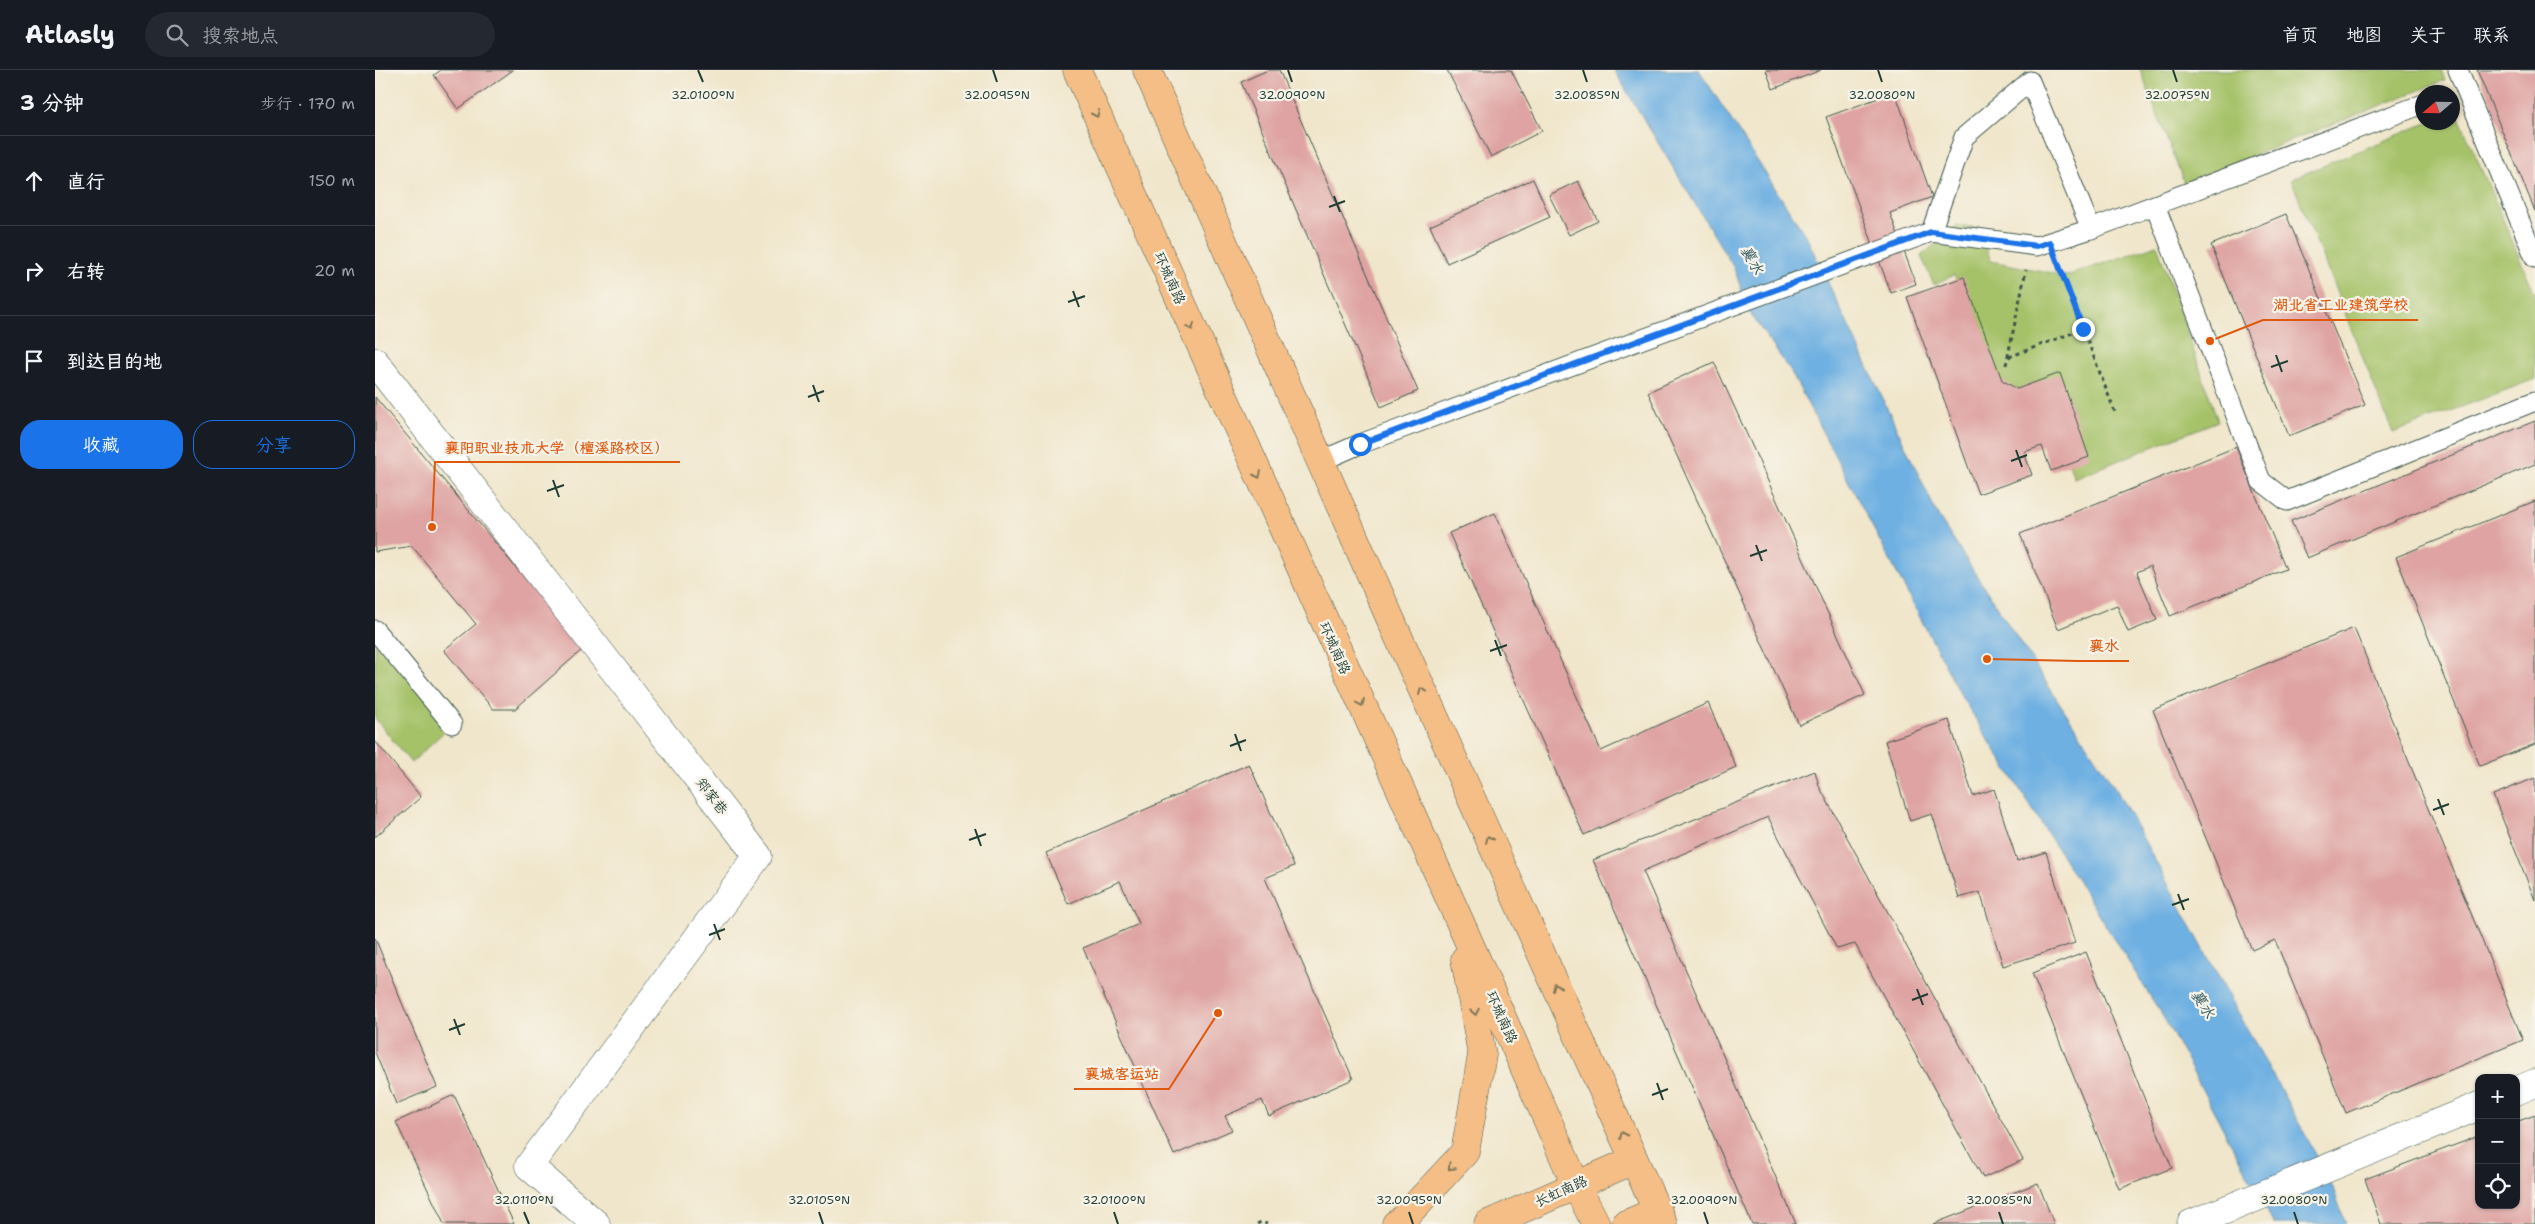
<!DOCTYPE html>
<html lang="zh">
<meta charset="utf-8">
<style>
body{margin:0;font-family:"Shantell Sans","LXGW WenKai TC",sans-serif;background:#242831;color:#f1f3f6}
.controls{position:absolute;right:15px;bottom:15px;display:grid;overflow:hidden;border-radius:10px;box-shadow:0 1px 4px #0004}
.controls button{width:45px;height:45px;display:grid;place-items:center;padding:0;border:0;border-bottom:1px solid #363941;background:#171b24;color:#f1f3f6;font:25px sans-serif}
.compass{position:absolute;left:2040px;top:15px;width:45px;height:45px;border-radius:50%;background:#171b24;box-shadow:0 1px 4px #0004;rotate:250deg}
.stop{position:absolute;width:15px;height:15px;margin:-11px;border:4px solid #1a73e8;border-radius:50%;background:#fff}
.stop.end{background:#1a73e8;border-color:#fff;box-shadow:0 1px 5px #0008}
.list{margin:0;padding:0;list-style:none}
h2{display:flex;justify-content:space-between;align-items:center;height:65px;margin:0;padding:0 20px;font-size:21px}
h2 small{font-size:16px;font-weight:400;color:#9ea1a6}
.list li{display:grid;grid-template-columns:32px 1fr auto;gap:15px;align-items:center;box-sizing:border-box;height:90px;padding:0 20px;border-top:1px solid #363941}
.list b{display:block;font-size:19px;white-space:nowrap}
.list em{font-size:16px;font-style:normal;color:#9ea1a6}
.actions{display:flex;gap:10px;padding:15px 20px}
.actions a{flex:1;padding:11px 0;border:1px solid #1a73e8;border-radius:20px;text-align:center;font-size:18px;color:#1a73e8}
.actions .main{background:#1a73e8;color:#fff}
.icon{flex:none;width:28px;height:28px;fill:none;stroke:currentColor;stroke-width:2;stroke-linecap:round;stroke-linejoin:round}
.map{position:relative;flex:none;width:2160px;height:1154px;overflow:hidden}
header{display:flex;align-items:center;gap:30px;box-sizing:border-box;height:70px;padding:0 25px;background:#171b24;border-bottom:1px solid #363941}
header strong{font-size:24px}
nav{display:flex;gap:28px;margin-inline-start:auto;font-size:18px}
.search{width:350px;height:45px;background:#242831;display:flex;align-items:center;gap:12px;box-sizing:border-box;padding:0 18px;border-radius:28px;color:#9ea1a6;font-size:19px}
main{display:flex}
aside{flex:1;background:#171b24}
.map>svg:first-child{display:block}
.green{fill:#a6c269;stroke:#62804e}
.water{fill:#6eb0e2;stroke:#46768b}
.building{fill:#dea3a2}
.lines{fill:none;stroke-linecap:round;stroke-linejoin:round}
.service-casing{stroke:#3e564b;stroke-width:21}
.minor-casing{stroke:#3e564b;stroke-width:29}
.trunk-casing{stroke:#3e564b;stroke-width:29}
.path{stroke:#3e564b;stroke-width:3;stroke-dasharray:4 4;stroke-linecap:butt}
.service{stroke:#fff;stroke-width:19}
.minor{stroke:#fff;stroke-width:28}
.trunk{stroke:#f6be87;stroke-width:28}
.oneway{stroke:#807759}
.route{stroke:#1a73e8;stroke-width:6}
.ticks{fill:none;stroke:#1f3d34;stroke-width:2}
.labels{text-anchor:middle;stroke-width:4.5;stroke-linejoin:round;paint-order:stroke}
.street-label{font-size:14px;fill:#1f3d34;stroke:#f7f3e8}
.water-label{font-size:15px;font-style:italic;fill:#335a60;stroke:#f7f3e8}
.ticks-label{font-size:12px;text-anchor:middle;fill:#1f3d34;stroke:#f7f3e8;stroke-width:4.5;stroke-linejoin:round;paint-order:stroke}
.leader{fill:none;stroke:#de580e;stroke-width:2}
.callout-dot{fill:#de580e;stroke:#f7f3e8;stroke-width:2}
.callout-label{font-size:15px;text-anchor:middle;font-weight:bold;fill:#de580e;stroke:#f7f3e8;stroke-width:4.5;stroke-linejoin:round;paint-order:stroke}
</style>
<header>
<strong>Atlasly</strong>
<div class="search"><svg class="icon" aria-label="search" viewBox="0 0 24 24"><circle cx="10" cy="10" r="6"/><path d="M15 15l6 6"/></svg>搜索地点</div>
<nav><a>首页</a><a>地图</a><a>关于</a><a>联系</a></nav>
</header>
<main>
<aside>
<h2>3 分钟<small>步行 · 170 m</small></h2>
<ul class="list">
<li><svg class="icon" aria-label="ahead" viewBox="0 0 24 24"><path d="M12 20V5M6 11l6-6 6 6"/></svg><div><b>直行</b></div><em>150 m</em></li>
<li><svg class="icon" aria-label="right" viewBox="0 0 24 24"><path d="M7 20v-9h11M14 6l5 5-5 5"/></svg><div><b>右转</b></div><em>20 m</em></li>
<li><svg class="icon" aria-label="arrive" viewBox="0 0 24 24"><path d="M6 21V4h12l-3 4 3 4H6"/></svg><div><b>到达目的地</b></div></li>
</ul>
<div class="actions"><a class="main">收藏</a><a>分享</a></div>
</aside>
<div class="map">
<svg width="2160" height="1154" viewBox="0 0 2160 1154">
<rect width="100%" height="100%" fill="#f7f3e8"/>
<filter id="ink" filterUnits="userSpaceOnUse"><feTurbulence type="fractalNoise" baseFrequency=".02" numOctaves="2"/><feDisplacementMap in="SourceGraphic" scale="10" xChannelSelector="R" yChannelSelector="G"/><feConvolveMatrix kernelMatrix="1 2 1 2 8 2 1 2 1" color-interpolation-filters="sRGB"/></filter>
<filter id="wash" filterUnits="userSpaceOnUse"><feTurbulence type="fractalNoise" baseFrequency=".0096" numOctaves="4" result="noise"/><feDisplacementMap in="SourceGraphic" scale="20" xChannelSelector="R" yChannelSelector="G"/><feGaussianBlur stdDeviation="1.12" result="paint"/><feColorMatrix in="noise" values="0 0 0 0 0 0 0 0 0 0 0 0 0 0 0 0 0 1.4 0 .05"/><feComposite in="paint" operator="in"/></filter>
<g filter="url(#wash)">
<rect width="100%" height="100%" fill="#f0e6cb"/>
<!-- green -->
<g class="green">
<path d="M1765 0H2067L2070 10 1809 113Z"/>
<path d="M2081 40 2160 224V309L2018 363 1916 109 2052 53 2078 52V42Z"/>
<path d="M1583 155 1603 158 1616 191 1692 206 1782 175 1843 351 1699 408 1669 319 1644 329 1619 315 1579 205 1559 215 1546 186Z"/>
<path d="M0 560 77 654 36 693 0 648Z"/>
</g>
<!-- water -->
<path class="water" d="M1239 0H1324L1432 168 1564 448 1742 721 1955 1110 1971 1154H1899L1789 948 1588 629 1415 300 1374 242 1359 198Z"/>
<g id="blocks">
<!-- building -->
<g class="building">
<path d="M66 0H138L83 39 59 5Z"/>
<path d="M893 0H904L1043 321 1006 337 866 12Z"/>
<path d="M1072 0H1136L1167 61 1116 87Z"/>
<path d="M1391 0H1446L1398 19Z"/>
<path d="M2102 0H2160V141Z"/>
<path d="M1520 22 1557 127 1515 143 1541 214 1516 223 1451 47Z"/>
<path d="M1158 109 1175 147 1072 193 1055 156Z"/>
<path d="M1203 111 1223 151 1194 165 1174 125Z"/>
<path d="M1911 144 1990 335 1914 366 1836 175Z"/>
<path d="M1589 207 1627 310 1642 319 1685 303 1714 387 1676 401 1667 376 1649 382 1657 405 1603 424 1532 227Z"/>
<path d="M1339 292 1490 625 1424 655 1273 322Z"/>
<path d="M0 327 208 579 140 639H118L69 580 101 554 37 476 0 482Z"/>
<path d="M2160 351V394L1932 488 1916 451Z"/>
<path d="M1861 377 1911 499 1795 546 1775 496 1762 502 1782 550 1753 562 1742 535 1683 559 1645 464Z"/>
<path d="M2160 431V674L2105 696 2021 487Z"/>
<path d="M1120 443 1226 681 1333 633 1361 697 1209 765 1074 463Z"/>
<path d="M1979 558 2148 970 1971 1043 1900 870 1877 880 1778 640Z"/>
<path d="M1574 650 1598 726 1619 719 1642 791 1671 782 1700 873 1628 896 1605 822 1584 828 1557 744 1535 751 1510 671Z"/>
<path d="M0 671 46 727 0 767Z"/>
<path d="M874 694 919 796 890 808 978 1009 894 1046 887 1030 850 1046 857 1060 799 1085 708 878 764 854 745 811 693 834 671 783Z"/>
<path d="M1440 701 1444 716 1648 1090 1608 1108 1480 874 1462 879 1393 747 1268 801 1421 1154H1377L1218 790Z"/>
<path d="M2160 708V830L2118 725Z"/>
<path d="M0 868 62 1017 21 1034 0 982Z"/>
<path d="M1711 882 1797 1098 1744 1119 1657 903Z"/>
<path d="M79 1025 139 1154H69L21 1052Z"/>
<path d="M2160 1045V1154H2006L1990 1109 2104 1066V1135H2141V1052Z"/>
<path d="M1663 1113 1679 1154H1558Z"/>
</g>
</g>
</g>
<g filter="url(#ink)">
<use href="#blocks" fill-opacity="0" stroke="#3e564b" stroke-width="1"/>
<g class="lines">
<defs>
<g id="service">
<path d="M2083 0 2160 188"/>
<path d="M1780 135 1886 411 1912 431 2160 331"/>
<path d="M1716 159 2048 34"/>
<path d="M946 391 985 374 1556 162 1662 176 1716 159 1655 11 1589 67 1556 162"/>
<path d="M0 560 77 654"/>
</g>
<g id="minor">
<path d="M0 292 383 786 154 1096 221 1154"/>
<path d="M2141 1021 2160 1013"/>
<path d="M1816 1154 2104 1036"/>
</g>
<g id="trunk">
<path d="M702 0 1081 843 1201 1115 1221 1154"/>
<path d="M772 0 1015 548 1288 1154"/>
<path d="M1021 1154 1025 1152 1090 1082 1107 985 1090 889"/>
<path d="M1113 1154 1259 1090"/>
<path d="M1251 1154 1283 1141"/>
</g>
</defs>
<!-- service casing -->
<use href="#service" class="service-casing"/>
<!-- minor casing -->
<use href="#minor" class="minor-casing"/>
<!-- trunk casing -->
<use href="#trunk" class="trunk-casing"/>
<!-- path -->
<g class="path">
<path d="M1684 196 1741 345"/>
<path d="M1634 287 1708 259"/>
<path d="M1631 295 1651 200"/>
<path d="M882 1154 886 1152 892 1154"/>
</g>
<!-- service -->
<use href="#service" class="service"/>
<!-- minor -->
<use href="#minor" class="minor"/>
<!-- trunk -->
<use href="#trunk" class="trunk"/>
</g>
<!-- one-way arrows -->
<defs><path id="oneway-chevron" d="M-2-3.5L2.5 0L-2 3.5" fill="none" stroke-width="1.6" stroke-linecap="round" stroke-linejoin="round" transform="scale(1.25)"/></defs>
<g class="oneway">
<use href="#oneway-chevron" transform="translate(721 44) rotate(66)"/>
<use href="#oneway-chevron" transform="translate(816 257) rotate(66)"/>
<use href="#oneway-chevron" transform="translate(883 405) rotate(66)"/>
<use href="#oneway-chevron" transform="translate(1047 621) rotate(-114)"/>
<use href="#oneway-chevron" transform="translate(986 633) rotate(65)"/>
<use href="#oneway-chevron" transform="translate(1114 769) rotate(-114)"/>
<use href="#oneway-chevron" transform="translate(1181 917) rotate(-114)"/>
<use href="#oneway-chevron" transform="translate(1100 942) rotate(80)"/>
<use href="#oneway-chevron" transform="translate(1248 1065) rotate(-114)"/>
<use href="#oneway-chevron" transform="translate(1076 1097) rotate(133)"/>
</g>
</g>
<g class="lines" filter="url(#ink)">
<!-- route -->
<path class="route" d="M985 374 1556 162 1662 176 1675 172 1708 259"/>
</g>
<!-- ticks -->
<path class="ticks" d="M323 0 328 12M618 0 622 12M913 0 917 12M1208 0 1212 12M1503 0 1507 12M1798 0 1802 12M959 126 965 142M954 137 970 131M698 221 704 237M693 232 710 226M1901 285 1907 302M1896 297 1913 291M438 315 444 332M433 327 449 321M1641 380 1647 397M1636 391 1652 385M178 410 184 427M172 421 189 415M1381 475 1387 491M1375 486 1392 480M1120 570 1126 586M1115 581 1132 575M860 664 866 681M855 676 871 670M2063 729 2069 745M2058 740 2074 734M600 759 606 776M594 770 611 764M1803 824 1809 840M1797 835 1814 829M339 854 345 870M334 865 350 859M1542 919 1548 935M1537 930 1553 924M79 949 85 965M74 960 90 954M1282 1013 1288 1030M1277 1025 1293 1019M149 1142 154 1154M444 1142 448 1154M739 1142 743 1154M1034 1142 1038 1154M1329 1142 1333 1154M1624 1142 1628 1154M1919 1142 1923 1154"/>
<g class="labels">
<!-- street labels -->
<g class="street-label">
<text transform="translate(795 208) rotate(66)" y="5">环城南路</text>
<text transform="translate(960 578) rotate(66)" y="5">环城南路</text>
<text transform="translate(337 726) rotate(52)" y="5">郑家巷</text>
<text transform="translate(1127 947) rotate(66)" y="5">环城南路</text>
<text transform="translate(1186 1121) rotate(-24)" y="5">长虹南路</text>
</g>
<!-- water labels -->
<g class="water-label">
<text transform="translate(1377 190) rotate(60)" y="5">襄水</text>
<text transform="translate(1828 934) rotate(58)" y="5">襄水</text>
</g>
</g>
<g class="ticks-label">
<text x="328" y="29">32.0100°N</text>
<text x="622" y="29">32.0095°N</text>
<text x="917" y="29">32.0090°N</text>
<text x="1212" y="29">32.0085°N</text>
<text x="1507" y="29">32.0080°N</text>
<text x="1802" y="29">32.0075°N</text>
<text x="149" y="1134">32.0110°N</text>
<text x="444" y="1134">32.0105°N</text>
<text x="739" y="1134">32.0100°N</text>
<text x="1034" y="1134">32.0095°N</text>
<text x="1329" y="1134">32.0090°N</text>
<text x="1624" y="1134">32.0085°N</text>
<text x="1919" y="1134">32.0080°N</text>
</g>
<!-- callouts -->
<path class="leader" d="M1835 271L1888 250H2043M57 457L60 392H305M1612 589L1704 591H1754M843 943L794 1019H699"/>
<g class="callout-dot">
<circle cx="1835" cy="271" r="5"/>
<circle cx="57" cy="457" r="5"/>
<circle cx="1612" cy="589" r="5"/>
<circle cx="843" cy="943" r="5"/>
</g>
<g class="callout-label">
<text x="1966" y="240">湖北省工业建筑学校</text>
<text x="182" y="383">襄阳职业技术大学（檀溪路校区）</text>
<text x="1729" y="581">襄水</text>
<text x="747" y="1009">襄城客运站</text>
</g>
</svg>
<div class="controls">
<button>+</button>
<button>−</button>
<button><svg class="icon" aria-label="locate" viewBox="0 0 24 24"><circle cx="12" cy="12" r="6"/><path d="M12 2v4M12 18v4M2 12h4M18 12h4"/></svg></button>
</div>
<svg class="compass" viewBox="-18 -18 36 36"><path d="M0-13l5 13h-10z" fill="#e53935"/><path d="M0 13l5-13h-10z" fill="#9ea1a6"/></svg>
<div class="stop" style="left:985px;top:374px"></div>
<div class="stop end" style="left:1708px;top:259px"></div>
</div>
</main>
